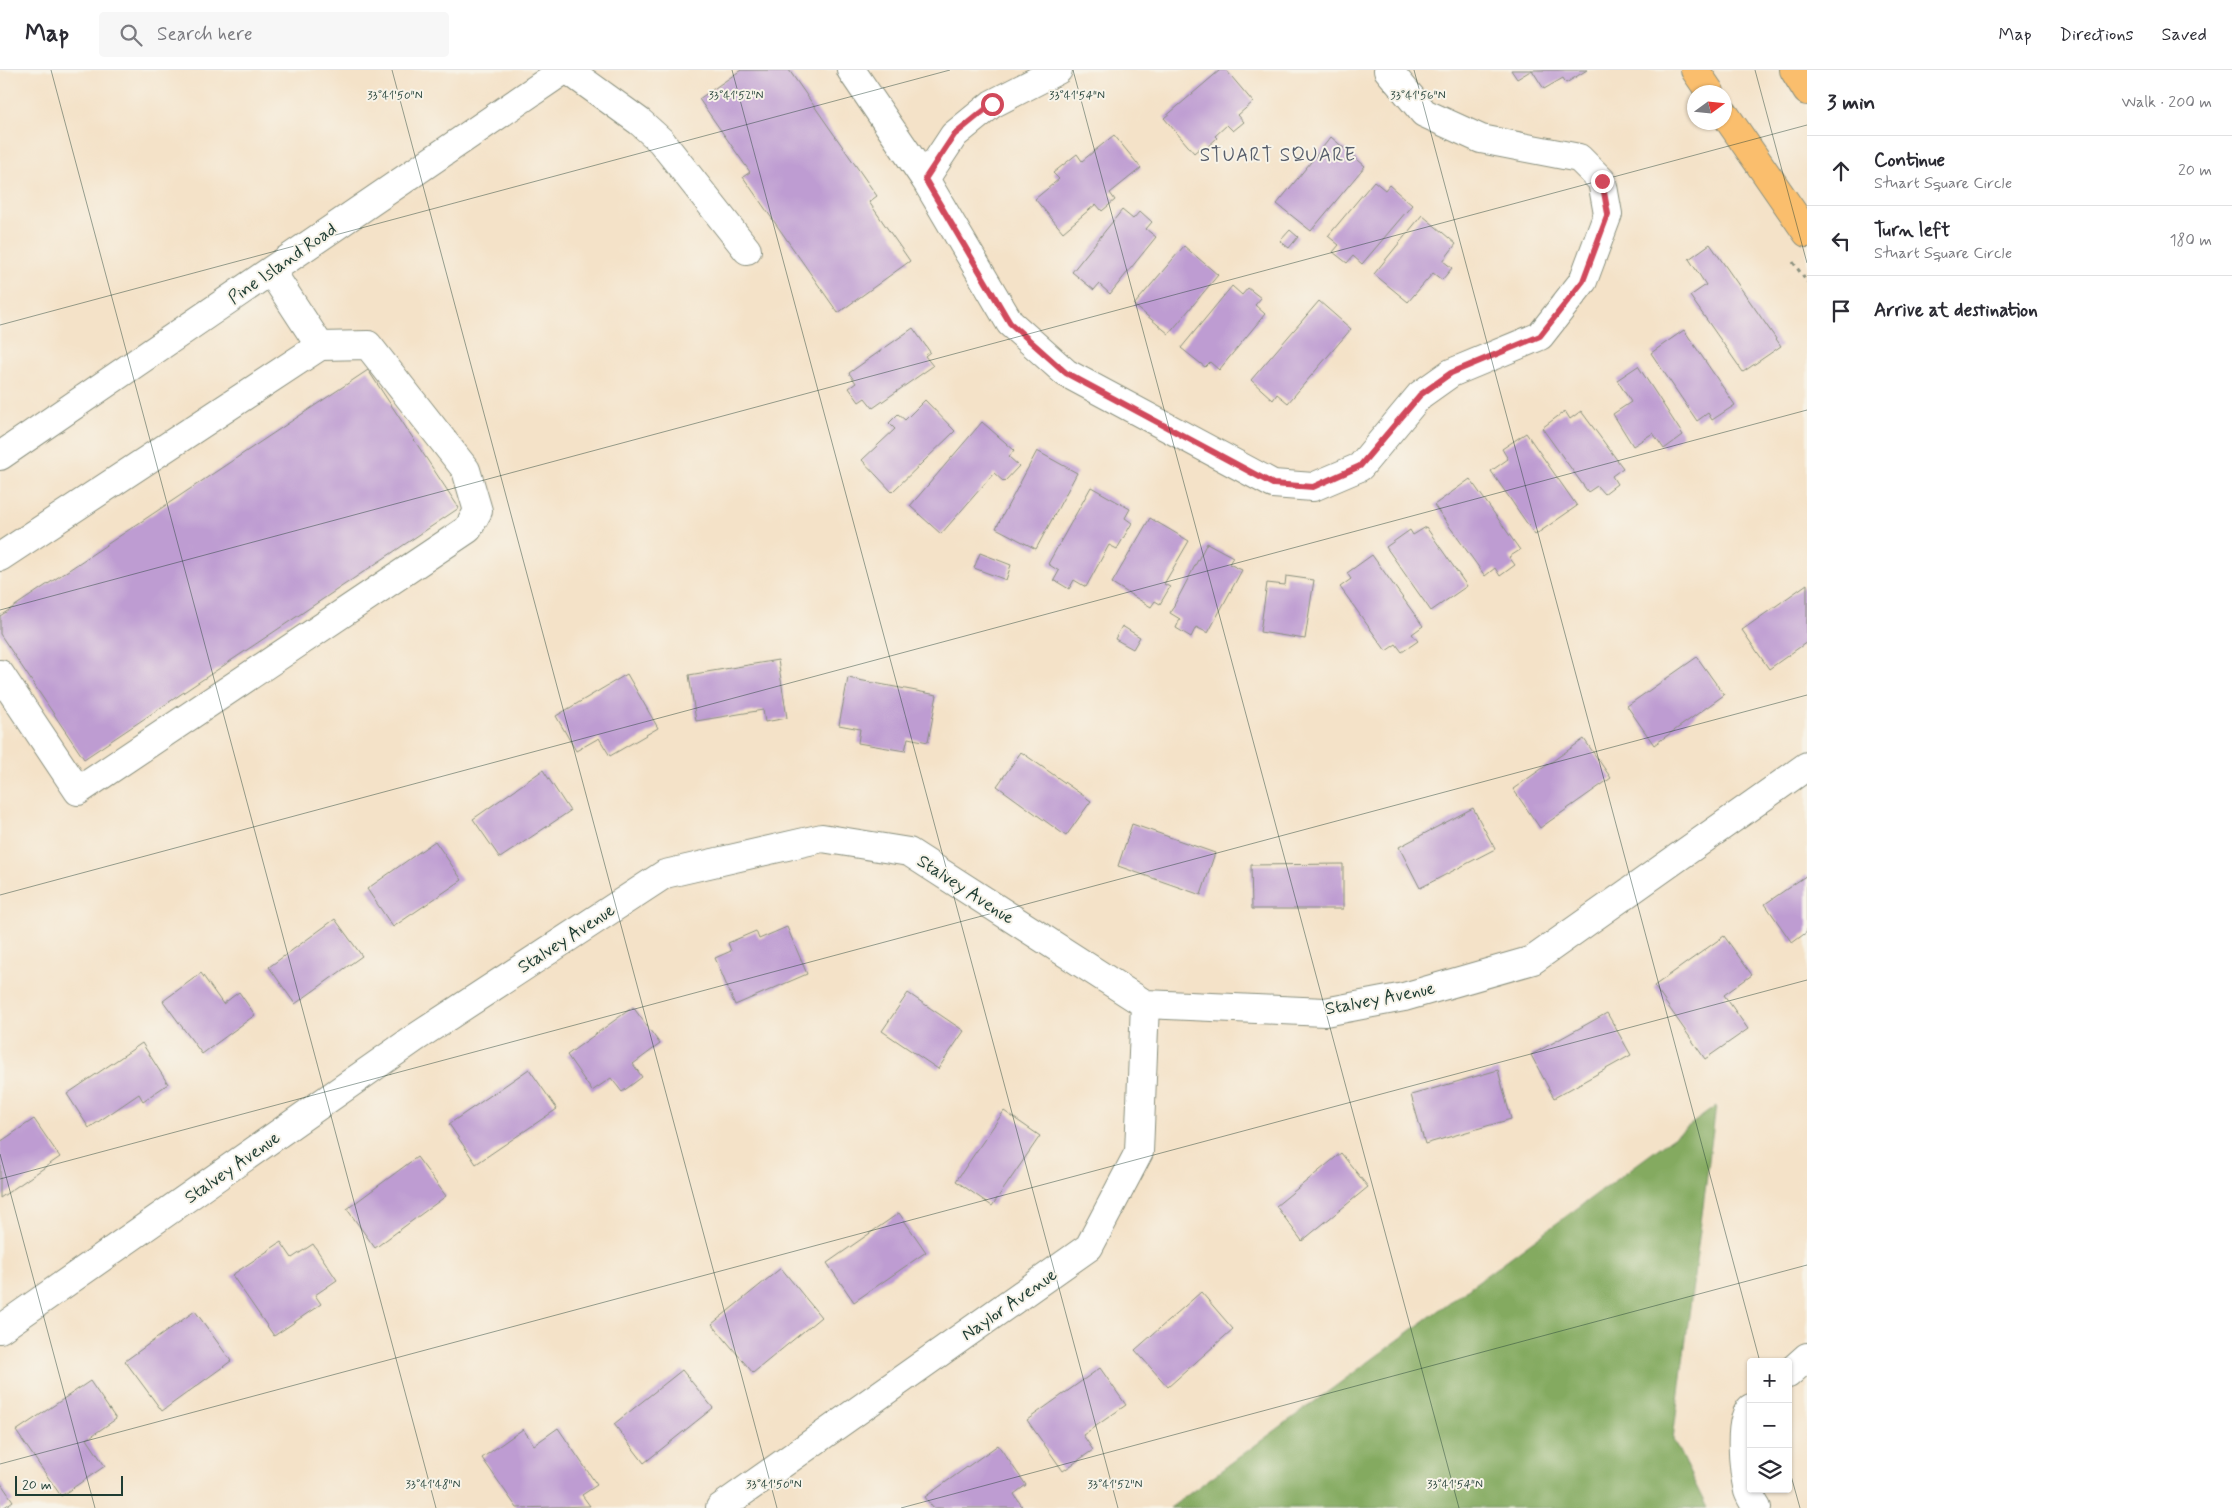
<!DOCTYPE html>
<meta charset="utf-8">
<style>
body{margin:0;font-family:Mynerve,sans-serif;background:#f7f7f7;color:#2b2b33}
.controls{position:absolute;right:15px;bottom:15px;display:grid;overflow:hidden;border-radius:5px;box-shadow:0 1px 4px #0004}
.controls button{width:45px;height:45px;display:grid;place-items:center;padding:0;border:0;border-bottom:1px solid #e1e1e2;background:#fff;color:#2b2b33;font:25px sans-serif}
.compass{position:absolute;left:1687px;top:15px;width:45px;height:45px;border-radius:50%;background:#fff;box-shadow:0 1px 4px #0004;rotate:75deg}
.scale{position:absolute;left:15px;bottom:12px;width:108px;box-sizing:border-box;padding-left:5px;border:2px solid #1f3d34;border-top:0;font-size:14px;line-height:18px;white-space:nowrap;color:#1f3d34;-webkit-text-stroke:4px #f7f3e8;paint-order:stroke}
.stop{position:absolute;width:15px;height:15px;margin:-11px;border:4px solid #d1495b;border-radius:50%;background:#fff}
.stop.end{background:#d1495b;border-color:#fff;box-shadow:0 1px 5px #0008}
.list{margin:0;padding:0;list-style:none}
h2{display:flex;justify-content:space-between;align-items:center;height:65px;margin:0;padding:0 20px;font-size:21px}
h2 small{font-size:16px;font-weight:400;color:#7c7c81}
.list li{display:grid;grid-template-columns:32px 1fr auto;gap:15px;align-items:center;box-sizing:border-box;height:70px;padding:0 20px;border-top:1px solid #e1e1e2}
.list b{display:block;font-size:19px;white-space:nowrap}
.list p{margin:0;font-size:16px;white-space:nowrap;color:#7c7c81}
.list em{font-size:16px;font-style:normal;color:#7c7c81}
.icon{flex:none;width:28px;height:28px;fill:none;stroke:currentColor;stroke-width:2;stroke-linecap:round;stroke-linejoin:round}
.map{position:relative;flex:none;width:1807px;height:1438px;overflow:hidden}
header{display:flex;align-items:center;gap:30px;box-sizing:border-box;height:70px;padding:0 25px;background:#fff;border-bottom:1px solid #e1e1e2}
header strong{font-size:24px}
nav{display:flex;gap:28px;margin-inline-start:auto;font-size:18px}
.search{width:350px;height:45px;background:#f7f7f7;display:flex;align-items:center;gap:12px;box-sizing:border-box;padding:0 18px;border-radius:5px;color:#7c7c81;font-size:19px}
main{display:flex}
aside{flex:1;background:#fff}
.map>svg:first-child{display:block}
.forest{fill:#84aa60;stroke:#52744a}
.building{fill:#be9cd2}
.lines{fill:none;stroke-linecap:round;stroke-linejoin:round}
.minor-casing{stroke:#8a907e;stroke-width:30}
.major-casing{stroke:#8a907e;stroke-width:30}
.path{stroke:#8a907e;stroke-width:3;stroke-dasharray:4 4;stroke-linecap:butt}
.minor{stroke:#fff;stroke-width:28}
.major{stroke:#fabe6d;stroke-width:28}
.route{stroke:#d1495b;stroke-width:6}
.ticks{fill:none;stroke:#1f3d34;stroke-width:1;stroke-opacity:0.45}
.labels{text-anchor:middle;stroke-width:4;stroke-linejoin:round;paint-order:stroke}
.street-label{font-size:18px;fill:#1f3d34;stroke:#f7f3e8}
.neighbourhood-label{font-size:19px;letter-spacing:1px;fill:#575e6b;stroke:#f7f3e8}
.ticks-label{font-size:12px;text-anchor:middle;fill:#1f3d34;stroke:#f7f3e8;stroke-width:4;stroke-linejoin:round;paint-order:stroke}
</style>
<header>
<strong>Map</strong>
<div class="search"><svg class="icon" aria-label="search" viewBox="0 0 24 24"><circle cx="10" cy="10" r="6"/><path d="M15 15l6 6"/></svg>Search here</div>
<nav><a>Map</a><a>Directions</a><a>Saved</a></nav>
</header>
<main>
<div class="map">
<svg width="1807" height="1438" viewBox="0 0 1807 1438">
<rect width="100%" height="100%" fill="#f7f3e8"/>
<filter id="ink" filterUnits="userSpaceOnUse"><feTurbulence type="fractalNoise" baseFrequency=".02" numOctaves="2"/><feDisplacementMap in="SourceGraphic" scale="10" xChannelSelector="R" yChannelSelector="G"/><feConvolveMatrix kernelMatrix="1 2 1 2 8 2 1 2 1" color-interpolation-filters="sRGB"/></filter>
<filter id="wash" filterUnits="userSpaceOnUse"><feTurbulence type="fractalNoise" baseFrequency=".0096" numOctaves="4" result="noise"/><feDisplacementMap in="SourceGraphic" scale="20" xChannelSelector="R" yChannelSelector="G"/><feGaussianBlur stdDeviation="1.12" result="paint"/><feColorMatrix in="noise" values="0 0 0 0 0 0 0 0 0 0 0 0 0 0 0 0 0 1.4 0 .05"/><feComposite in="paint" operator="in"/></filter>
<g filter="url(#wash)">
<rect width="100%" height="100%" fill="#f4e2c8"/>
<!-- forest -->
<path class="forest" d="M1716 1036 1673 1369 1707 1438H1170Z"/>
<g id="blocks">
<!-- building -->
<g class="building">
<path d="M741 0H789L877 126 869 132 910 191 838 243 743 107 750 102 699 29Z"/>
<path d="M1220 0H1226L1253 32 1238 45 1244 52 1233 61 1227 55 1215 66 1217 68 1205 79 1202 76 1194 83 1164 48Z"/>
<path d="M1511 0H1587L1566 13 1563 8 1544 19 1532 0 1517 9Z"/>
<path d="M1114 65 1141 98 1110 123 1115 130 1102 141 1096 134 1063 162 1035 129 1059 109 1053 103 1077 84 1082 91Z"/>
<path d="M1331 67 1365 96 1311 161 1277 134Z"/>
<path d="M1374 111 1385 120 1389 115 1412 135 1362 194 1353 186 1347 193 1333 182 1339 175 1328 166Z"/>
<path d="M1122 140 1133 149 1140 141 1152 152 1146 159 1156 167 1110 224 1099 214 1094 220 1072 202Z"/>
<path d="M1422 145 1456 174 1443 191 1452 198 1442 210 1433 203 1408 232 1374 204Z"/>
<path d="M1290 160 1298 167 1289 178 1280 171Z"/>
<path d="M1710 174 1781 276 1743 302 1690 226 1706 215 1689 189Z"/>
<path d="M1184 176 1218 205 1169 264 1134 235Z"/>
<path d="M1232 216 1242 225 1248 218 1261 228 1255 235 1265 244 1219 300 1210 292 1205 297 1181 278Z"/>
<path d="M1319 231 1351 259 1288 333 1277 324 1273 330 1251 310Z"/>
<path d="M913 258 930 282 925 286 933 296 873 338 865 328 859 332 849 318 856 313 849 303Z"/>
<path d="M1684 260 1735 335 1712 350 1708 343 1697 351 1651 283Z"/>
<path d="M1638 296 1683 365 1664 379 1653 363 1633 376 1613 344 1631 332 1617 310Z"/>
<path d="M368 300 459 438 84 689 0 564V546Z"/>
<path d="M925 330 955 361 892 422 862 390 895 359 889 353 898 344 905 350Z"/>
<path d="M1565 341 1570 349 1581 341 1623 398 1612 406 1617 414 1604 424 1597 416 1588 422 1542 358Z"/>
<path d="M982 352 1014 380 1009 387 1019 396 1004 412 994 403 941 464 910 436Z"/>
<path d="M1526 363 1577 436 1535 465 1491 401 1508 389 1502 379Z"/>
<path d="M1037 381 1077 403 1036 479 996 458Z"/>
<path d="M1470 409 1520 480 1509 487 1515 495 1500 506 1495 498 1485 506 1434 435Z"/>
<path d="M1091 417 1130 439 1125 448 1132 453 1117 479 1109 475 1086 517 1074 510 1069 519 1054 510 1059 501 1048 494Z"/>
<path d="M1150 448 1189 471 1164 514 1170 517 1160 534 1155 531 1151 537 1112 513Z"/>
<path d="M1426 457 1467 516 1431 541 1386 477 1410 460 1413 465Z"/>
<path d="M1207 473 1233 487 1229 494 1242 500 1208 563 1196 557 1191 567 1176 558 1180 549 1170 543Z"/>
<path d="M980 483 1011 495 1006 510 974 498Z"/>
<path d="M1372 485 1423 556 1412 564 1418 571 1402 582 1396 574 1386 581 1340 517 1351 509 1347 503Z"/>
<path d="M1286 506 1314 510 1305 569 1260 562 1267 513 1285 515Z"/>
<path d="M1807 514V572L1769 599 1742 560Z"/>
<path d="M1122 556 1140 567 1133 579 1115 569Z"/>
<path d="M1697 587 1724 625 1654 675 1627 636Z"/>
<path d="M778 590 787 648 765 652 763 640 696 651 689 605Z"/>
<path d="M627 604 658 658 610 686 599 668 576 681 556 646Z"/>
<path d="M848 608 937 625 928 672 908 668 905 681 858 673 860 659 839 655Z"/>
<path d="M1584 669 1611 708 1540 758 1513 719Z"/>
<path d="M1021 682 1091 731 1066 766 997 716Z"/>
<path d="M543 700 570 741 500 788 473 749Z"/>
<path d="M1473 738 1495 779 1420 818 1399 777Z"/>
<path d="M1132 754 1215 783 1201 825 1118 796Z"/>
<path d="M435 771 462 810 393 857 367 819Z"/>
<path d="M1343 794V839H1252L1251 795Z"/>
<path d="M1807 805V862L1792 873 1765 834Z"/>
<path d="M335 849 362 886 295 934 269 897Z"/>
<path d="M787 857 807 904 735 935 715 888 731 881 728 873 756 861 759 869Z"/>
<path d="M1724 866 1752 905 1724 925 1748 959 1705 989 1654 916Z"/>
<path d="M201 903 223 934 239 922 255 945 202 984 163 931Z"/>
<path d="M908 923 964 961 938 999 882 961Z"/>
<path d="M633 937 660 974 633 994 642 1007 622 1022 611 1008 592 1021 567 985Z"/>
<path d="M1607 943 1631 985 1554 1028 1531 985Z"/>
<path d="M142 973 168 1014 143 1031 139 1024 89 1058 67 1024Z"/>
<path d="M529 999 557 1039 476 1094 449 1054Z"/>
<path d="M1498 1000 1511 1049 1425 1074 1411 1025Z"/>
<path d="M1004 1041 1040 1066 992 1136 956 1111Z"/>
<path d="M34 1049 60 1087 0 1128V1072Z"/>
<path d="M1341 1083 1368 1117 1302 1171 1276 1136Z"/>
<path d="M417 1087 446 1126 375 1178 347 1139Z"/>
<path d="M899 1143 926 1182 854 1232 827 1193Z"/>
<path d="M281 1172 292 1188 313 1174 337 1210 315 1225 321 1234 274 1266 232 1205Z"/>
<path d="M781 1198 821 1247 753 1303 712 1254Z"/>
<path d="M1201 1222 1233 1259 1168 1317 1135 1280Z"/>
<path d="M195 1241 231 1291 162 1341 125 1291Z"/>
<path d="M1100 1298 1126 1335 1083 1365 1093 1380 1063 1401 1027 1350Z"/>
<path d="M682 1300 713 1338 644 1393 614 1354Z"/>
<path d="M90 1311 116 1349 87 1369 105 1396 61 1426 16 1361Z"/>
<path d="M558 1358 597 1415 582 1425 590 1436 517 1438 482 1388 523 1359 534 1375Z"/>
<path d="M998 1375 1026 1415 1014 1424 1023 1438H933L925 1427Z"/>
<path d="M0 1412 13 1431 3 1438H0Z"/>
</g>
</g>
</g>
<g filter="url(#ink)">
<use href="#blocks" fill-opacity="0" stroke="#8a907e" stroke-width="1"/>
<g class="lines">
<defs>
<g id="minor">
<path d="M568 0 640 52 661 71 747 180"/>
<path d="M851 0 925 109 1010 253 1066 303 1273 414 1313 417 1360 397 1420 325 1451 303 1540 266 1583 211 1608 144 1602 111 1579 88 1481 69 1424 43 1388 0"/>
<path d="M925 109 954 65 992 34 1058 0"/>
<path d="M0 386 564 0"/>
<path d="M0 487 320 276 271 201"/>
<path d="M0 604 78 721 468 459 478 441 466 400 368 275 320 276"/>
<path d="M0 1259 415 968 665 804 822 768 909 782 1145 934 1325 942 1404 927 1533 890 1807 696"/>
<path d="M1788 1304 1807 1287"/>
<path d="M1751 1338C1737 1350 1744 1403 1748 1421 1750 1427 1754 1433 1757 1438"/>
<path d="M720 1438 1089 1177 1139 1082 1145 934"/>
</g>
<g id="major">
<path d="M1695 0 1710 22"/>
<path d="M1794 0 1807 21"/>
<path d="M1724 43 1807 163"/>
</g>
</defs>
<!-- minor casing -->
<use href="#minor" class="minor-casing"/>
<!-- major casing -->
<use href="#major" class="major-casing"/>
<!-- path -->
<path class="path" d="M1793 192 1807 212"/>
<!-- minor -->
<use href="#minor" class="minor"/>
<!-- major -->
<use href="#major" class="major"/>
</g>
</g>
<g class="lines" filter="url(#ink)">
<!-- route -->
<path class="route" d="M992 34 954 65 925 109 1010 253 1066 303 1273 414 1313 417 1360 396 1420 325 1451 303 1540 266 1583 211 1608 144 1602 111"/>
</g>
<!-- ticks -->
<path class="ticks" d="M51 0 436 1438M392 0 777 1438M732 0 1118 1438M1073 0 1459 1438M1414 0 1760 1292M1755 0 1807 193M0 255 950 0M0 540 1807 55M0 825 1807 340M0 1084 95 1438M0 1109 1807 625M0 1394 1807 910M1788 1395 1800 1438M901 1438 1807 1195"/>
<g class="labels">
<!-- street labels -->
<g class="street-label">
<text transform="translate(282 193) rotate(-35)" y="6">Pine Island Road</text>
<text transform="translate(966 819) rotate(33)" y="6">Stalvey Avenue</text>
<text transform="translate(566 868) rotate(-33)" y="6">Stalvey Avenue</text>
<text transform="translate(1380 928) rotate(-11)" y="6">Stalvey Avenue</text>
<text transform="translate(232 1097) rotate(-35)" y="6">Stalvey Avenue</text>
<text transform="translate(1009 1234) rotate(-35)" y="6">Naylor Avenue</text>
</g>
<!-- neighbourhood labels -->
<g class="neighbourhood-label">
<text x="1278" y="91">STUART SQUARE</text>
</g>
</g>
<g class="ticks-label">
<text x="395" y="29">33°41'50"N</text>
<text x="736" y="29">33°41'52"N</text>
<text x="1077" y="29">33°41'54"N</text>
<text x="1418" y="29">33°41'56"N</text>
<text x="433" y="1418">33°41'48"N</text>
<text x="774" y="1418">33°41'50"N</text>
<text x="1115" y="1418">33°41'52"N</text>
<text x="1455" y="1418">33°41'54"N</text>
</g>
</svg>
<div class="controls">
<button>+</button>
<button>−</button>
<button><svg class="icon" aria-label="layers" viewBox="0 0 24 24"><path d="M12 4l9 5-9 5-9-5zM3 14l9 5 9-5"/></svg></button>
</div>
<svg class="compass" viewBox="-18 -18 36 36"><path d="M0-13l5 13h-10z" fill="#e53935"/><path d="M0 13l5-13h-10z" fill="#7c7c81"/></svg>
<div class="scale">20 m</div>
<div class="stop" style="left:992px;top:34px"></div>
<div class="stop end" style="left:1602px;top:111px"></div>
</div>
<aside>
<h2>3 min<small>Walk · 200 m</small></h2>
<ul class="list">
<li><svg class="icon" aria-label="ahead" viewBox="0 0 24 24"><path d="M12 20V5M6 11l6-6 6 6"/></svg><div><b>Continue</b><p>Stuart Square Circle</p></div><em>20 m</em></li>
<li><svg class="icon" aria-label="left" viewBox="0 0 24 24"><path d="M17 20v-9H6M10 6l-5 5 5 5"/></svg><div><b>Turn left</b><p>Stuart Square Circle</p></div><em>180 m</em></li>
<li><svg class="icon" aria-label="arrive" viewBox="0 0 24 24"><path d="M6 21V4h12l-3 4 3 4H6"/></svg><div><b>Arrive at destination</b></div></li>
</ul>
</aside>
</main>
